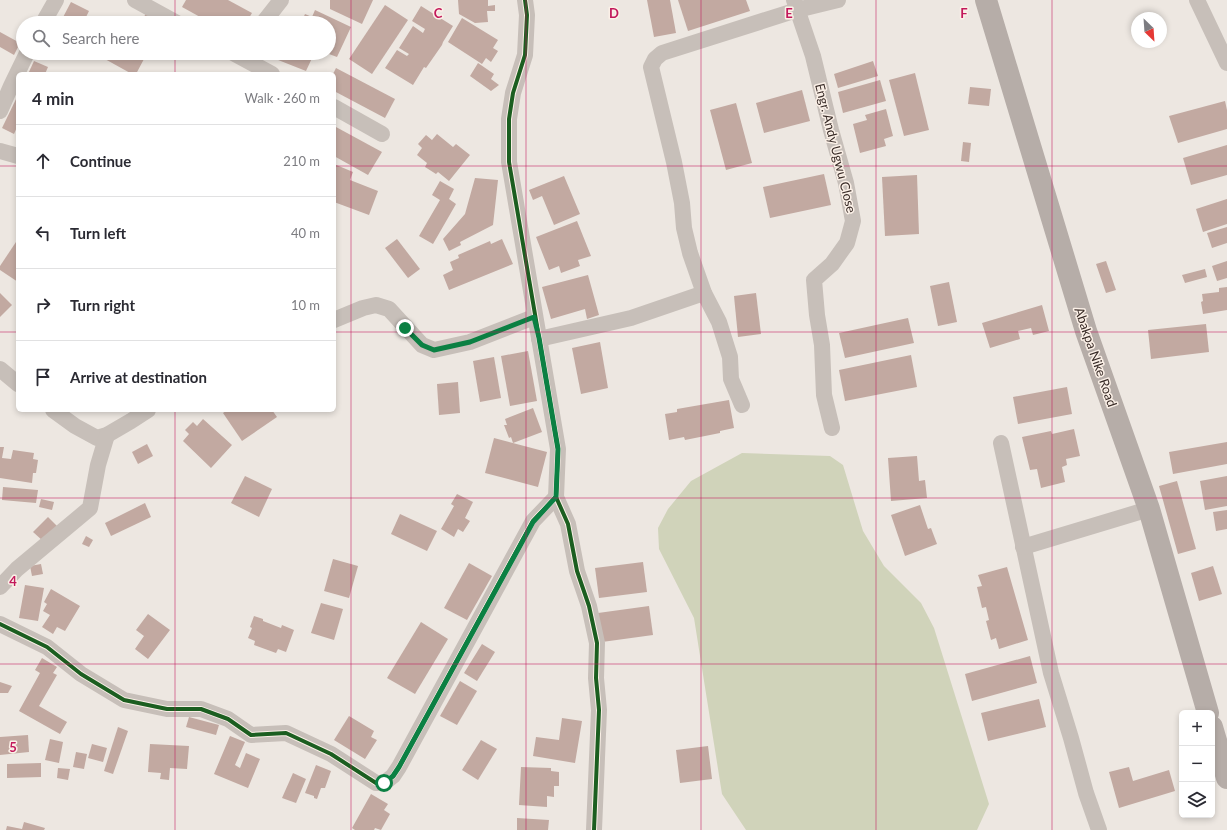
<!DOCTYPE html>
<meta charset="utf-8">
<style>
body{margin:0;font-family:Lato,sans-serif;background:#f7f7f7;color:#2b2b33}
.controls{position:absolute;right:12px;bottom:12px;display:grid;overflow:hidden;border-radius:6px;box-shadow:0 2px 6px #0003}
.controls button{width:36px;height:36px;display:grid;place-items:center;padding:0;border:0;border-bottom:1px solid #e1e1e2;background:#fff;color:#2b2b33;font:20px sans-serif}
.compass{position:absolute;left:1131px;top:12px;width:36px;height:36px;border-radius:50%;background:#fff;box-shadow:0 2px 6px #0003;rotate:155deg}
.stop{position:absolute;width:12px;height:12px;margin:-9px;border:3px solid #0b8043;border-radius:50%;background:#fff}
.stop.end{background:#0b8043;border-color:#fff;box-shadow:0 1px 4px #0008}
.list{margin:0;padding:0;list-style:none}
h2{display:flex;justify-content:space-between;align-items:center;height:52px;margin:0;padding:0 16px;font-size:17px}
h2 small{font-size:13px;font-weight:400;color:#7c7c81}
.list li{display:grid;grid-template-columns:26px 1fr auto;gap:12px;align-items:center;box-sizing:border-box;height:72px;padding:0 16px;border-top:1px solid #e1e1e2}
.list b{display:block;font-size:15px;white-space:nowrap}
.list em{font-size:13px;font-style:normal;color:#7c7c81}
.icon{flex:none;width:22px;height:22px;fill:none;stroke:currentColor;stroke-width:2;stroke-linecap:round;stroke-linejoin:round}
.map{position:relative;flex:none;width:1227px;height:830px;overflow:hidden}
.search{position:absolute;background:#fff;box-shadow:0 2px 6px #0003;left:16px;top:16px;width:320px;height:44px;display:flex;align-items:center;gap:10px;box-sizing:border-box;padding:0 14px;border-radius:22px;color:#7c7c81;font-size:15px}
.panel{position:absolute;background:#fff;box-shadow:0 2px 6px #0003;left:16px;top:72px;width:320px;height:340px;border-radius:6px}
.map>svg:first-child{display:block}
.green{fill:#d0d3ba}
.building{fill:#c2a9a1}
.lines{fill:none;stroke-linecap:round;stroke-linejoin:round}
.minor{stroke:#c7bfb9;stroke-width:16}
.primary{stroke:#b6ada8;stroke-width:22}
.cycleway-casing{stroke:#fbf0e7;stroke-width:6}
.cycleway{stroke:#1b5e20;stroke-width:4}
.route{stroke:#0b8043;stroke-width:5}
.grid{fill:none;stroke:#c2185b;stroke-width:1;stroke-opacity:0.55}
.labels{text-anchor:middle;stroke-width:3;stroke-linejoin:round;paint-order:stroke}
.street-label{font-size:13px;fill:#382b27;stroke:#fbf0e7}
.grid-label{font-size:13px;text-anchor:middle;font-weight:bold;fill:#c2185b;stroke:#fbf0e7;stroke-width:3;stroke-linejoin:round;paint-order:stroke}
</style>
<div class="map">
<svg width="1227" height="830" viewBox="0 0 1227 830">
<rect width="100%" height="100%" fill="#ede7e1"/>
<!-- green -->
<path class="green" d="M742 453 830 456 843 465 863 531 884 566 921 603 934 628 989 804 977 830H746L722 794 694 618 659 549 658 528 668 509 691 481Z"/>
<!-- building -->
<g class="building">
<path d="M186 0H228L252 13 246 23H211L182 7Z"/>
<path d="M330 0H373L362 24 330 9Z"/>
<path d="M458 0H488V6L495 5V11H487L488 22 475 23 459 14Z"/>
<path d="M647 0H670L676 33 654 37Z"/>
<path d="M678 0H746L750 11 688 31Z"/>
<path d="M71 2 89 11 83 23 72 18 70 23H60Z"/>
<path d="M385 5 408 20 372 74 349 59Z"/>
<path d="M421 6 453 26 443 42 442 45 426 68 424 67 413 85 385 68 397 50 407 56 409 54 399 48 413 26 423 33 425 29 412 21Z"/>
<path d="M315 10 351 27 337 57 329 54V23H301L305 14 312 17Z"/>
<path d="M146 13 161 21 160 23H141Z"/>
<path d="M462 18 498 40 493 48 498 51 491 62 486 58 482 64 448 42Z"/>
<path d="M0 32 20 43 14 55 0 47Z"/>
<path d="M94 53H134L144 59 136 74H132Z"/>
<path d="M269 53H306L313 56 306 71 268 56Z"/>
<path d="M34 61 48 67 45 74H28Z"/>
<path d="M873 61 878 76 838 88 834 74Z"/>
<path d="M478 63 494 74 491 79 499 85 491 91 470 76Z"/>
<path d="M336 68 395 99 385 118 334 91 333 74Z"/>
<path d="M915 73 929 130 904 136 889 80Z"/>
<path d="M880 80 886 101 843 113 838 92Z"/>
<path d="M970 87 991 89 989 106 968 104Z"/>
<path d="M802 90 810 121 764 133 756 103Z"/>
<path d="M18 95V125L14 134 2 128Z"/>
<path d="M1225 101 1227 110V129L1178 143 1169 116Z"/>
<path d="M736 103 752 163 726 170 710 110Z"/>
<path d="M886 109 893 136 884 139 886 146 860 153 853 124 867 120 865 115Z"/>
<path d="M336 127 382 152 368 175 334 156V131Z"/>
<path d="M437 134 453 147 456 144 470 155 449 181 438 172 436 174 425 167 427 163 417 155 422 148 418 144 426 135 432 140Z"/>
<path d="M963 142 971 143 969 162 961 161Z"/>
<path d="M1227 145V175L1191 185 1183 158Z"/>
<path d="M334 164 353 172 350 180 378 191 369 215 334 202Z"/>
<path d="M824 174 831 205 770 218 763 187Z"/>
<path d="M917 175 919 234 885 236 882 177Z"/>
<path d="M564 176 580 214 554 225 542 196 533 200 529 190Z"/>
<path d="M475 178 498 180 493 225 460 242 461 245 449 251 443 239 465 214Z"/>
<path d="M440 181 454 189 449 199 456 204 433 244 419 236 440 200 432 195Z"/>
<path d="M1227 199V224L1203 232 1196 209Z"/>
<path d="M577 221 591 256 578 260 580 266 561 273 559 266 549 270 536 237Z"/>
<path d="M1227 227V243L1212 248 1207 233Z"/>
<path d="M18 239V282L0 270V266Z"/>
<path d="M397 239 420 269 408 278 385 248Z"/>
<path d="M502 239 513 264 449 290 443 275 453 270 450 262 459 258 458 255 490 241 491 244Z"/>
<path d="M1106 261 1116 290 1106 293 1096 264Z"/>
<path d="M1227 261V278L1217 281 1212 266Z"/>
<path d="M1205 269 1207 277 1185 283 1182 275Z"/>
<path d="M588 275 599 315 587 319 585 309 551 319 542 287Z"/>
<path d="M949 282 957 322 938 326 930 286Z"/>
<path d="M1227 287V310L1203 314 1201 302 1203 301 1202 294 1219 292V288Z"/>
<path d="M0 293 12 305 0 317Z"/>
<path d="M756 293 761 334 738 337 734 296Z"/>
<path d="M1042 305 1049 331 1033 335 1031 328 1018 331 1020 339 990 348 982 323Z"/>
<path d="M908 318 914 343 845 358 839 333Z"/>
<path d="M1206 324 1209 352 1151 359 1148 330Z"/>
<path d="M600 342 608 388 581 394 572 348Z"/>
<path d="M528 351 537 401 510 406 501 356Z"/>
<path d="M911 355 917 387 845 401 839 370Z"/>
<path d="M494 357 501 398 480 402 473 361Z"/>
<path d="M458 382 460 413 439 415 437 384Z"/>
<path d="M1067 387 1072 414 1018 424 1013 397Z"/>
<path d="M729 400 734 428 720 431V433L685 440 684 437 669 440 665 414 677 412V409Z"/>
<path d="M533 408 542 432 513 443 511 437 509 438 504 425H507L505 419Z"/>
<path d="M227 410H272L277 417 242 441 223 413Z"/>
<path d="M203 419 232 445 211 468 183 441 189 434 185 430 193 422 197 426Z"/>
<path d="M1074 429 1080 456 1066 459 1067 465 1062 467 1065 482 1041 488 1037 469 1030 470 1022 437 1051 431 1052 434Z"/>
<path d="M494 438 547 452 538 487 485 473Z"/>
<path d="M1227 442V464L1173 474 1169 452Z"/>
<path d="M147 444 153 456 138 464 132 452Z"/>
<path d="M0 447H4L2 458 11 459 13 450 34 453 33 459 38 460 36 473H33L32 483 0 478Z"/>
<path d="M917 456 919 481 925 480 927 498 891 501 888 458Z"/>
<path d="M245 476 272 489 259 517 231 503Z"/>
<path d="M1227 476V506L1205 510 1200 481Z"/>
<path d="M1177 481 1196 549 1178 554 1159 486Z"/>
<path d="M3 487 38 490 36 503 2 500Z"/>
<path d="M457 494 473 502 465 518 470 521 463 532 458 529 454 537 441 529 454 506 451 504Z"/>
<path d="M41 499 54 502 52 510 39 507Z"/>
<path d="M145 503 151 517 111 536 105 523Z"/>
<path d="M920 505 928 529 931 528 937 544 905 556 891 515Z"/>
<path d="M1227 510V529L1216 531 1213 512Z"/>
<path d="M400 514 437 531 427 551 391 534Z"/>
<path d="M48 517 58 527 43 541 33 532Z"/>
<path d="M86 536 93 540 89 547 82 544Z"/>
<path d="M333 559 358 566 349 598 324 591Z"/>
<path d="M643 562 647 592 599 598 595 568Z"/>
<path d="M469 563 492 576 467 620 444 608Z"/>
<path d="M41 564 43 574 32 576 30 566Z"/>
<path d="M1213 566 1222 594 1199 601 1191 573Z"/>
<path d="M1007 567 1028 640 999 649 996 638 991 640 986 621 989 620 986 607 982 608 977 587 982 586 978 575Z"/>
<path d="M25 585 44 588 38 621 19 618Z"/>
<path d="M51 589 80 606 65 631 57 627 53 634 42 627 50 615 43 611 47 604 44 602Z"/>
<path d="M321 603 343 609 334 640 311 633Z"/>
<path d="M649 606 653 635 602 642 598 613Z"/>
<path d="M148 614 170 630 148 659 135 649 144 636 136 630Z"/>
<path d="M254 616 263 619V621L281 628 282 625 294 630 286 652 278 649 276 653 254 645 255 641 248 638 252 628 250 627Z"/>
<path d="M421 622 448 639 415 694 387 678Z"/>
<path d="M482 644 495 652 477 681 464 673Z"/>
<path d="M1030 656 1037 683 972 701 965 674Z"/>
<path d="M42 658 57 667 53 673 57 675 39 706 67 722 60 734 19 711 40 673 35 670Z"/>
<path d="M460 681 477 691 457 725 440 716Z"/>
<path d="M0 682 12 686 8 693H0Z"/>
<path d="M1039 699 1046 727 988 741 981 713Z"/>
<path d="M349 716 374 731 371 737 377 740 365 759 334 740Z"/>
<path d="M189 717 219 725 216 735 186 727Z"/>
<path d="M562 718 582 721 575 763 533 756 536 737 559 740Z"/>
<path d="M118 727 128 731 113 774 104 771Z"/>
<path d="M28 735 29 752 0 755V737Z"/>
<path d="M230 736 245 742 235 765 240 768 246 753 260 759 248 788 214 774Z"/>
<path d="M50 739 63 742 59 763 45 760Z"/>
<path d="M481 740 497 749 478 780 462 770Z"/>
<path d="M92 744 107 748 103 762 88 758Z"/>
<path d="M150 744 189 746 187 769 170 768 169 780 160 779 161 773 148 772Z"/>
<path d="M708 746 712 779 680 783 676 750Z"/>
<path d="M76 752 87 754 84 769 73 767Z"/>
<path d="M41 763V777L7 778V764Z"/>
<path d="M316 765 331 771 325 788H321L317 799 314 798V796L305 793Z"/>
<path d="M521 767 551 768V771L559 772V786H554V797L547 796V807L519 805Z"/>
<path d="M1129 767 1133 781 1169 770 1175 791 1119 808 1109 772Z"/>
<path d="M58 768 70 769 68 780 57 778Z"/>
<path d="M293 773 306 779 296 803 282 798Z"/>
<path d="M371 794 388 804 384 810 390 814 381 830 375 828 374 830H355L352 828Z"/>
<path d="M517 818 549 820 548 830H517Z"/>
<path d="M24 822 45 828 44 830H6L7 826 22 829Z"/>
</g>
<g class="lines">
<!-- minor -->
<g class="minor">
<path d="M135 0 177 23"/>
<path d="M525 0 527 15 525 55 513 93 509 119V162L558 449 556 497 568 524 577 571 589 606 597 643 596 678 599 710 594 830"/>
<path d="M794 0 813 56 831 130 846 183 853 221 847 243 832 264 814 280 817 315 822 345 824 395 832 428"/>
<path d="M1197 0 1227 63"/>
<path d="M43 23 56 0"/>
<path d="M263 23 281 0"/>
<path d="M233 53 272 74"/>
<path d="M334 107 382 134"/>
<path d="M0 111 11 86 27 53"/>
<path d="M0 151 18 156"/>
<path d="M334 320 363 308 376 305 389 309 422 345 434 350 470 342 534 317"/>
<path d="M539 339 631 318 704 293"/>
<path d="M0 369 18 384"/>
<path d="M742 405 731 379 730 357 719 322 704 293 690 253 684 228 682 203 674 162 651 67 655 59 662 53 797 10 838 0"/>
<path d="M53 410 75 426 97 438 107 435 131 421 148 410"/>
<path d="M1001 443 1051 673 1071 738 1086 793 1099 830"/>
<path d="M1023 547 1149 509"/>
<path d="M0 587 17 569 90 508 98 465 107 435"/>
<path d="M0 624 47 647 81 674 124 700 167 709H201L228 719 251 735 286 733 331 754 376 783H384L393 776 399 767 533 521 556 497"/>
</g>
<!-- primary -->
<g class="primary">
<path d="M986 0 1086 331 1149 509 1208 713"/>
<path d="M1212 727 1227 778"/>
</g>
<defs>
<g id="cycleway">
<path d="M525 0 527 15 525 55 513 93 509 119V162L558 449 556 497 568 524 577 571 589 606 597 643 596 678 599 710 594 830"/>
<path d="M0 624 47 647 81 674 124 700 167 709H201L228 719 251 735 286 733 331 754 376 783H384L393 776 399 767 533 521 556 497"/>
</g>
</defs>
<!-- cycleway casing -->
<use href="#cycleway" class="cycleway-casing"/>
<!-- cycleway -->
<use href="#cycleway" class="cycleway"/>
</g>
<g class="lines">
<!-- route -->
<path class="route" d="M384 783 393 776 399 767 533 522 556 497 558 449 539 338 534 317 470 342 434 350 422 345 405 328"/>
</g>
<!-- grid -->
<path class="grid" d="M175 0V23M351 0V830M526 0V830M701 0V830M876 0V830M1052 0V830M175 53V74M0 166H18M334 166H1227M0 332H18M334 332H1227M175 410V830M0 498H1227M0 664H1227"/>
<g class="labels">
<!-- street labels -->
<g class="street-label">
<text transform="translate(836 148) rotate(76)" y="5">Engr. Andy Ugwu Close</text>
<text transform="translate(1096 357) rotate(71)" y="5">Abakpa Nike Road</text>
</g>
</g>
<g class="grid-label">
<text x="438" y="18">C</text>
<text x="614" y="18">D</text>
<text x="789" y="18">E</text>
<text x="964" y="18">F</text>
<text x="13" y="586">4</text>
<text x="13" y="752">5</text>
</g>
</svg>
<div class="controls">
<button>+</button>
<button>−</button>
<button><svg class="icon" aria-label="layers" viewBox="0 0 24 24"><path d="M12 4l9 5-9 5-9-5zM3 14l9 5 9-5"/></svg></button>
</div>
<svg class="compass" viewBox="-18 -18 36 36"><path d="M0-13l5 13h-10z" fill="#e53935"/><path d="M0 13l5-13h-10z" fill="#7c7c81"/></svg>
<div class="stop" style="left:384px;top:783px"></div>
<div class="stop end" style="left:405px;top:328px"></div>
<div class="search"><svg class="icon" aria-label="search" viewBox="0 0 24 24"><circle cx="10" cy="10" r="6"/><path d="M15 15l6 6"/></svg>Search here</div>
<section class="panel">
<h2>4 min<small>Walk · 260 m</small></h2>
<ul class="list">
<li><svg class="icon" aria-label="ahead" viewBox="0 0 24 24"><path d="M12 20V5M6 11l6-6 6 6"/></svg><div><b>Continue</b></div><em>210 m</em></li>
<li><svg class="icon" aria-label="left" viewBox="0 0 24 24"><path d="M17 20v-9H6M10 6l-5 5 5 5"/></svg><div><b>Turn left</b></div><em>40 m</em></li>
<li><svg class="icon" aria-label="right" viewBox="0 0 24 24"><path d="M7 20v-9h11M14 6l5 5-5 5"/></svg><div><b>Turn right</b></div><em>10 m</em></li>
<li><svg class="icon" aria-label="arrive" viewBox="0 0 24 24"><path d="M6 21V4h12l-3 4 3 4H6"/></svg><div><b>Arrive at destination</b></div></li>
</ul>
</section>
</div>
